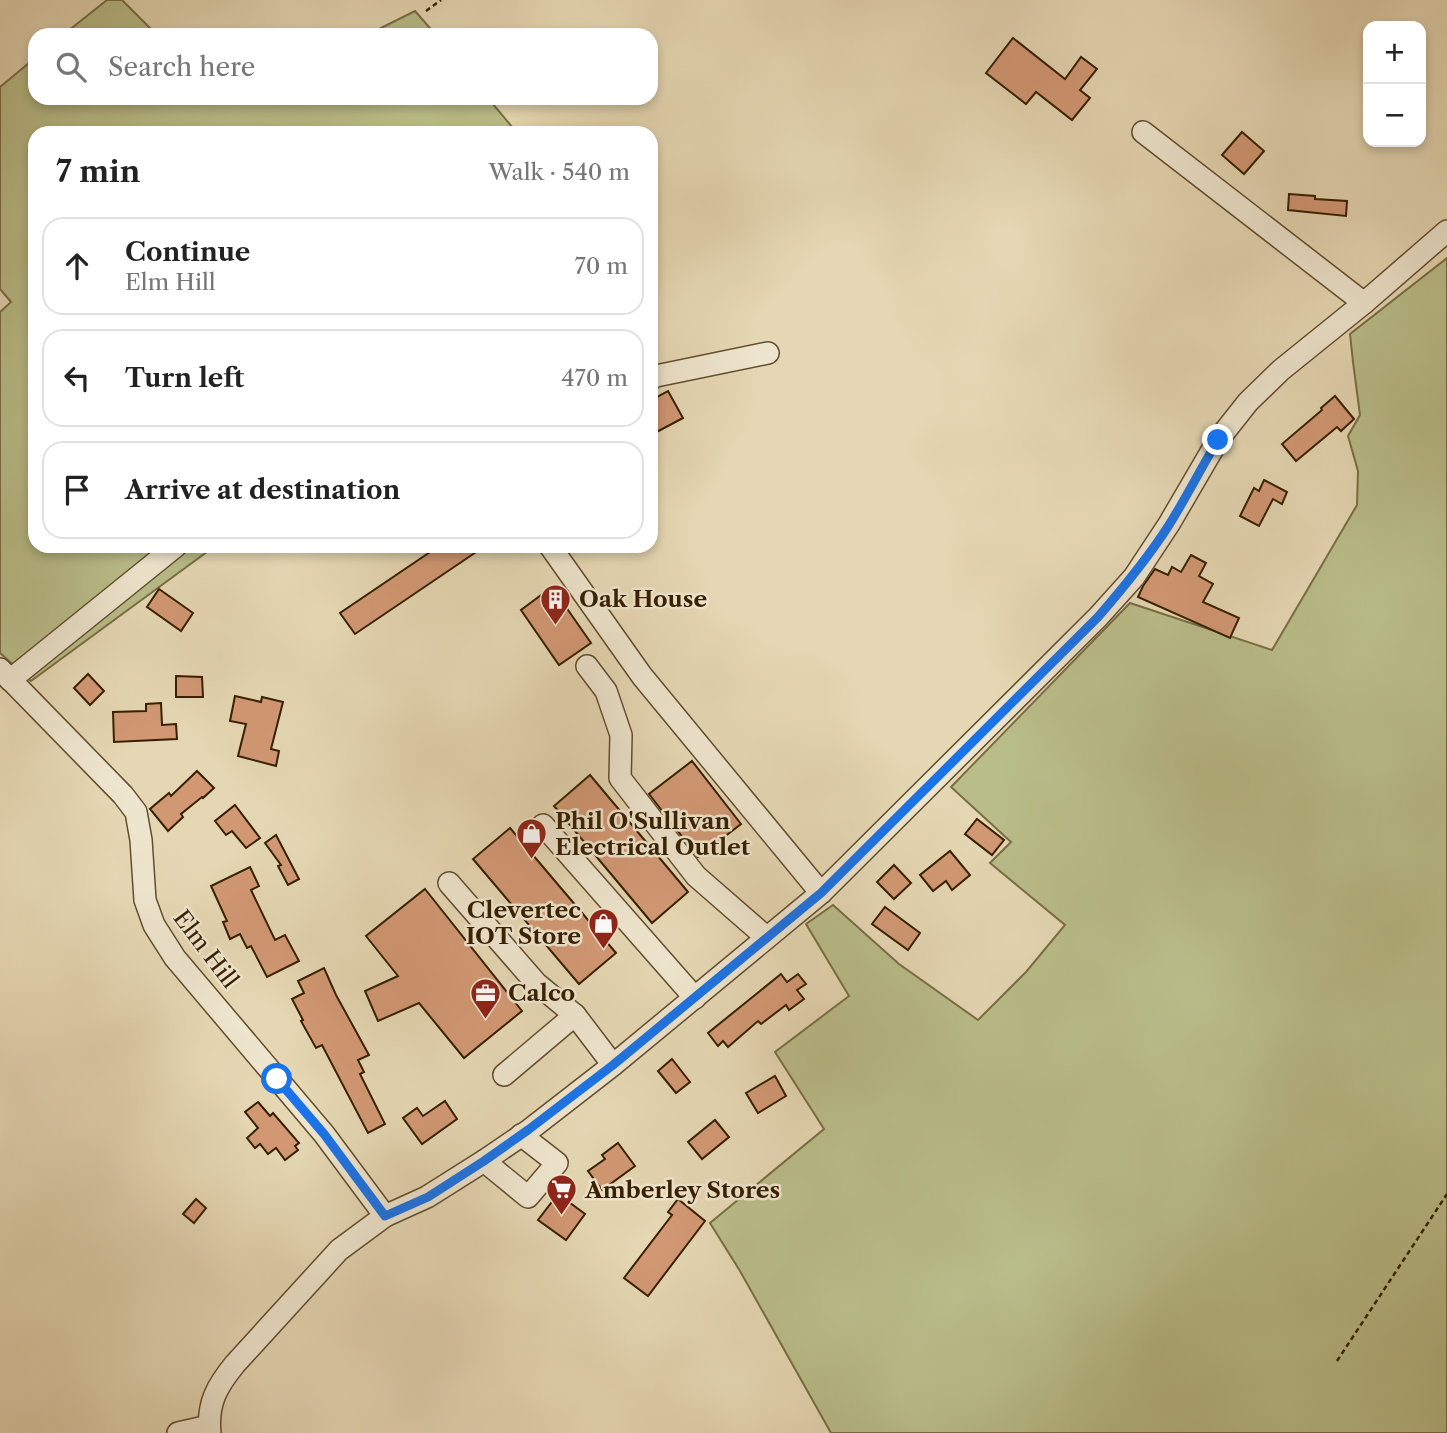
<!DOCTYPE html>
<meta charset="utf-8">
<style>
body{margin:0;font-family:"Libre Caslon Text",serif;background:#f6f6f6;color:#222}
.controls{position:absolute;right:21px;top:21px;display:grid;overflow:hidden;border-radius:14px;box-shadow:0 4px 10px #0003}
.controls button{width:63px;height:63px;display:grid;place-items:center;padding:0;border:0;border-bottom:2px solid #e0e0e0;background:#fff;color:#222;font:35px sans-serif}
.stop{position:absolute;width:21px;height:21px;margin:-16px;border:5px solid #1a73e8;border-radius:50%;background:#fff}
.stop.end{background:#1a73e8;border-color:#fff;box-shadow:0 2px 7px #0008}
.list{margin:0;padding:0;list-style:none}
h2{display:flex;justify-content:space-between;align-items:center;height:91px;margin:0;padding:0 28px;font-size:30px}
h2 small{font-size:23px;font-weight:400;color:#767676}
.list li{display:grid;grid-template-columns:46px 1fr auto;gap:21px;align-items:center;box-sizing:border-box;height:98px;margin:0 14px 14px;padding:0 14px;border:2px solid #e0e0e0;border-radius:21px}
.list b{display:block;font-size:26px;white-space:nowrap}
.list p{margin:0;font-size:23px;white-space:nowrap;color:#767676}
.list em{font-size:23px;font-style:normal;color:#767676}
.icon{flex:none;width:38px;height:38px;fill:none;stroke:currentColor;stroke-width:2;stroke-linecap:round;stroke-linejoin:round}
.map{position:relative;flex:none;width:1447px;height:1433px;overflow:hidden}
.search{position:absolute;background:#fff;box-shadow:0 4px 10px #0003;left:28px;top:28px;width:630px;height:77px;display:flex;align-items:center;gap:18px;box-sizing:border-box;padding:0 24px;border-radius:21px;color:#767676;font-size:26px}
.panel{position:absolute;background:#fff;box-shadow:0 4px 10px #0003;left:28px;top:126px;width:630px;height:427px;border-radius:21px}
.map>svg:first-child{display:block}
.green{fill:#b9bd89;stroke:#786e44;stroke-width:2}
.building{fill:#d29874;stroke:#361f00;stroke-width:2}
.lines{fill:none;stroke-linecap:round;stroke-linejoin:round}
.minor-casing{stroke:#624d2d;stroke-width:24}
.path{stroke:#361f00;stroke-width:2.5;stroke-dasharray:5 3.5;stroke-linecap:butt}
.minor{stroke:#eee5ce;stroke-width:21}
.route{stroke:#1a73e8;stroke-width:9}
.labels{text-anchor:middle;stroke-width:5;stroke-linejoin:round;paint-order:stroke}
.poi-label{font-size:23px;font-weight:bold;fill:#361f00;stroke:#eee5ce;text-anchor:start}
.street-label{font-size:23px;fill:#361f00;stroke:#eee5ce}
</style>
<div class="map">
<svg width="1447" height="1433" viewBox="0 0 1447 1433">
<rect width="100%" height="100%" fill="#e5d7b3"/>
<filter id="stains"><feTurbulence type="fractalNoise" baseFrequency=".00286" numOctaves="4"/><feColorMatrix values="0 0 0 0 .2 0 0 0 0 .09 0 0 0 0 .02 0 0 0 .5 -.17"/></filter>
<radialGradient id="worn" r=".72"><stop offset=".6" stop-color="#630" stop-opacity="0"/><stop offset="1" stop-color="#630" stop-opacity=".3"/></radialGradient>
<!-- green -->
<g class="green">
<path d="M107 0H122L157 35H63Z"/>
<path d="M415 11 436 35H367Z"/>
<path d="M35 58V98H488L517 133H35V546H215L31 681 0 653V312L11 302 0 289V87Z"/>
<path d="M1447 258V1433H831L740 1271 710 1223 824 1129 775 1052 849 996 806 924 833 905 899 964 978 1020 1026 972 1065 925 990 863 1011 842 951 787 1130 603 1272 650 1357 505 1358 471 1348 436 1360 415 1353 362 1350 334Z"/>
</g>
<!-- building -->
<g class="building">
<path d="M1013 38 1065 79 1081 57 1097 69 1080 90 1090 98 1072 120 1036 92 1026 104 986 73Z"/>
<path d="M1242 132 1264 151 1244 174 1222 155Z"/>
<path d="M1289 194 1315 196V199L1347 201 1346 216 1288 210Z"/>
<path d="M668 391 683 418 651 435V400Z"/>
<path d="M1335 396 1354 419 1341 431 1337 427 1296 461 1282 444 1322 410 1321 408Z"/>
<path d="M1264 480 1287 492 1282 504 1273 499 1259 526 1240 516 1254 488 1259 491Z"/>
<path d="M439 546H485L355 634 340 613Z"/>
<path d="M1191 555 1206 563 1199 576 1213 584 1203 602 1239 618 1230 638 1138 597 1143 586 1155 569 1168 575 1172 567 1181 572Z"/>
<path d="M552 587 591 643 559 665 521 610Z"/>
<path d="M159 589 193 613 181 631 147 607Z"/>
<path d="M88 674 104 691 90 705 74 688Z"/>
<path d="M176 676 202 677 203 697H176Z"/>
<path d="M235 696 261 702 262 697 283 702 271 749 279 751 276 766 238 756 246 724 230 721Z"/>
<path d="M161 703 162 725 176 724 177 739 114 742 113 712 146 711V704Z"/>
<path d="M692 761 741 824 698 857 649 794Z"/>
<path d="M197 771 214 788 203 798 202 797 181 814 183 817 168 831 150 809 169 793 171 796Z"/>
<path d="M590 775 688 892 652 923 554 806Z"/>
<path d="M235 805 260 838 246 848 232 831 226 835 215 821Z"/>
<path d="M977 819 1004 840 992 855 965 834Z"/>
<path d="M510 828 616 953 579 984 473 859Z"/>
<path d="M276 835 299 879 288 885 278 866 281 865 265 843Z"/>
<path d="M950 851 970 875 952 890 946 881 933 891 920 875Z"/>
<path d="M894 865 911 883 894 899 877 882Z"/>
<path d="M250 867 259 886 251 890 275 940 285 935 299 961 267 977 251 946 247 948 240 934 230 939 223 922 227 921 211 886Z"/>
<path d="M425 889 522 1011 464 1058 419 1003 378 1021 365 991 398 976 366 936Z"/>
<path d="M885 907 920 933 908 950 872 924Z"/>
<path d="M324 968 336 995 369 1055 358 1060 364 1072 360 1074 385 1124 368 1133 322 1045 316 1048 301 1021 303 1020 292 999 304 993 298 981Z"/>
<path d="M781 974 787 982 798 974 806 984 797 990 804 999 789 1010 786 1005 761 1024 758 1021 728 1047 723 1041 718 1046 708 1033Z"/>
<path d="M672 1059 690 1082 676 1093 658 1071Z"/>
<path d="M775 1076 786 1096 758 1113 746 1093Z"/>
<path d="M445 1101 457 1119 422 1144 403 1118 417 1108 423 1116Z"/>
<path d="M258 1102 270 1116 273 1113 299 1143 295 1146 298 1150 285 1160 276 1148 268 1154 260 1144 255 1148 247 1138 258 1128 245 1112Z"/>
<path d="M715 1120 729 1137 702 1159 688 1142Z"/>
<path d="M618 1143 635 1166 602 1190 588 1171 605 1159 602 1155Z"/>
<path d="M558 1194 585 1214 566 1240 538 1220Z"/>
<path d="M196 1199 206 1208 194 1223 183 1214Z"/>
<path d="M678 1199 705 1221 648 1296 624 1278 672 1215 668 1212Z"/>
</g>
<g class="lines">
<defs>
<g id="minor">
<path d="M1143 132 1364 303"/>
<path d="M651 379 656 376 768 353"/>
<path d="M550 546 642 676 821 893"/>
<path d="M587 666 606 691 621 735 620 778 696 876 766 937"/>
<path d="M0 669 123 795 136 812 141 840 145 900 154 925 175 958 324 1134 385 1216"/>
<path d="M10 680 176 546"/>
<path d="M543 825 695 998"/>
<path d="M449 883 536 983 575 1015"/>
<path d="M504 1075 575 1015 613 1065"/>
<path d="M484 1161 528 1197 557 1163 521 1135"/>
<path d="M178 1433 209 1426"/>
<path d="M210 1433C207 1403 217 1386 235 1364L339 1250 385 1216 427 1197 484 1161 528 1131 613 1065 821 893 1098 617 1134 577 1169 524 1218 440 1248 402 1281 370 1364 303 1447 231"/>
</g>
</defs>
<!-- minor casing -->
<use href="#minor" class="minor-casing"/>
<!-- path -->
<g class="path">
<path d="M426 11 441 0"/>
<path d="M1337 1361 1447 1194"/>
</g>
<!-- minor -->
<use href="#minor" class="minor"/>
</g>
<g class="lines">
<!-- route -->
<path class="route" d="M277 1079 324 1134 385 1216 428 1197 484 1161 528 1130 613 1065 821 893 1098 617C1124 587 1148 558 1169 525 1186 498 1201 468 1218 440"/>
</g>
<!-- icons -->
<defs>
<symbol id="building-pin" viewBox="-11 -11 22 30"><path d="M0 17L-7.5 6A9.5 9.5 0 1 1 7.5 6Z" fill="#8f2418" stroke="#eee5ce"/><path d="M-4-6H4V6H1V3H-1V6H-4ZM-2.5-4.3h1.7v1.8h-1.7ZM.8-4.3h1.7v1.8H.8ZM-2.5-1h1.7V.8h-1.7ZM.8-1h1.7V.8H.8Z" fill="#fff"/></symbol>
<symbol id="shop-pin" viewBox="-11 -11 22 30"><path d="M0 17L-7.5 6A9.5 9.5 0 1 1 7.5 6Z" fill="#8f2418" stroke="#eee5ce"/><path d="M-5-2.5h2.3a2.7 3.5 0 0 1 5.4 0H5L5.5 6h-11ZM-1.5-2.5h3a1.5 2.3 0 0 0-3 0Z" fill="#fff"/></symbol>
<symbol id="office-pin" viewBox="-11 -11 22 30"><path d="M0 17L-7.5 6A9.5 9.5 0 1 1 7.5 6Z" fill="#8f2418" stroke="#eee5ce"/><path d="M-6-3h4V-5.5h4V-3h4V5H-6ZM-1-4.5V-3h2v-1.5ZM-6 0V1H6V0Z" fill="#fff"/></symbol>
<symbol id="supermarket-pin" viewBox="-11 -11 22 30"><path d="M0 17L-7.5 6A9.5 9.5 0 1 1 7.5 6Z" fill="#8f2418" stroke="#eee5ce"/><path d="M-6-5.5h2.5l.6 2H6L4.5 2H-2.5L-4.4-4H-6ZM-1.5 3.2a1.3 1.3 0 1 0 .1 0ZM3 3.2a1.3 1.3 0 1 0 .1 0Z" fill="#fff"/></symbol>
</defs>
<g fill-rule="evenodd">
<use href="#building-pin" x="538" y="582" width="35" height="47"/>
<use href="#shop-pin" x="514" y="816" width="35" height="47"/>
<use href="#shop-pin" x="586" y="906" width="35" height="47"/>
<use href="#office-pin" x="468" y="976" width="35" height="47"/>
<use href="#supermarket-pin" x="544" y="1172" width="35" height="47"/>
</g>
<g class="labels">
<!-- poi labels -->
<g class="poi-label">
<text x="579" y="607">Oak House</text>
<text x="555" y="829">Phil O'Sullivan<tspan x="555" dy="26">Electrical Outlet</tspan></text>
<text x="581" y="918" text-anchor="end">Clevertec<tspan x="581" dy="26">IOT Store</tspan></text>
<text x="508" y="1001">Calco</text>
<text x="585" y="1198">Amberley Stores</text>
</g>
<!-- street labels -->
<g class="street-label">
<text transform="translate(206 949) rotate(53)" y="8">Elm Hill</text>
</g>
</g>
<rect width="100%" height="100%" filter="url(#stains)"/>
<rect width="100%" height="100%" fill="url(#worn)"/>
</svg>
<div class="controls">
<button>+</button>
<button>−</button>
</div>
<div class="stop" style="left:277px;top:1079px"></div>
<div class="stop end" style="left:1218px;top:440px"></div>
<div class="search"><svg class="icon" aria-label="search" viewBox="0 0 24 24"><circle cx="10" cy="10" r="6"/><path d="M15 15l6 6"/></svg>Search here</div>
<section class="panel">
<h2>7 min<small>Walk · 540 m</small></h2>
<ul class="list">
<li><svg class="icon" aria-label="ahead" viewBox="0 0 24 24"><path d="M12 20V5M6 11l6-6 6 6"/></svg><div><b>Continue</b><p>Elm Hill</p></div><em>70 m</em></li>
<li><svg class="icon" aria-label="left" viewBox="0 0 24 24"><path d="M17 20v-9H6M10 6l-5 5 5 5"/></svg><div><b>Turn left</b></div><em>470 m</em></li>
<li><svg class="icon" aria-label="arrive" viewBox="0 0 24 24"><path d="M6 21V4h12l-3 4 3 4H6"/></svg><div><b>Arrive at destination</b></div></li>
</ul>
</section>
</div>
